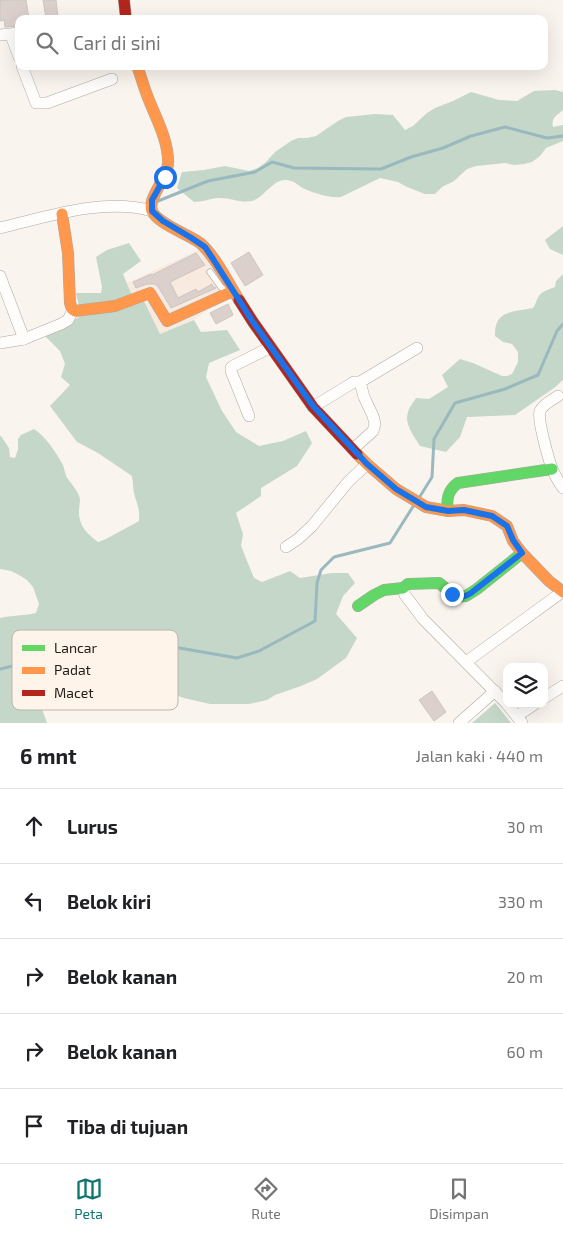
<!DOCTYPE html>
<html lang="id">
<meta charset="utf-8">
<style>
body{margin:0;font-family:"Exo 2",sans-serif;background:#f2f2f2;color:#202124}
.controls{position:absolute;right:15px;bottom:15px;display:grid;overflow:hidden;border-radius:10px;box-shadow:0 5px 20px #0002}
.controls button{width:45px;height:45px;display:grid;place-items:center;padding:0;border:0;border-bottom:1px solid #e0e0e0;background:#fff;color:#202124;font:25px sans-serif}
.stop{position:absolute;width:15px;height:15px;margin:-11px;border:4px solid #1a73e8;border-radius:50%;background:#fff}
.stop.end{background:#1a73e8;border-color:#fff;box-shadow:0 1px 5px #0008}
.list{margin:0;padding:0;list-style:none}
h2{display:flex;justify-content:space-between;align-items:center;height:65px;margin:0;padding:0 20px;font-size:21px}
h2 small{font-size:16px;font-weight:400;color:#757577}
.list li{display:grid;grid-template-columns:32px 1fr auto;gap:15px;align-items:center;box-sizing:border-box;height:75px;padding:0 20px;border-top:1px solid #e0e0e0}
.list b{display:block;font-size:19px;white-space:nowrap}
.list em{font-size:16px;font-style:normal;color:#757577}
.icon{flex:none;width:28px;height:28px;fill:none;stroke:currentColor;stroke-width:2;stroke-linecap:round;stroke-linejoin:round}
.map{position:relative;flex:none;width:563px;height:723px;overflow:hidden}
.search{position:absolute;background:#fff;box-shadow:0 5px 20px #0002;left:15px;right:15px;top:15px;height:55px;display:flex;align-items:center;gap:12px;box-sizing:border-box;padding:0 18px;border-radius:10px;color:#757577;font-size:19px}
.sheet{height:440px;background:#fff}
nav{display:flex;justify-content:space-around;align-items:center;box-sizing:border-box;height:70px;border-top:1px solid #e0e0e0;background:#fff;font-size:14px;color:#757577}
nav a{display:grid;justify-items:center;gap:2px}
nav .on{color:#0f766e}
.map>svg:first-child{display:block}
.built{fill:#f8eade}
.forest{fill:#c4d7c8}
.lines{fill:none;stroke-linecap:round;stroke-linejoin:round}
.stream{stroke:#99b9bf;stroke-width:3}
.building{fill:#dbd0cb;stroke:#ccc5c0}
.lane-casing{stroke:#aea9a3;stroke-width:7}
.street-casing{stroke:#aea9a3;stroke-width:12}
.fast-casing{stroke:#aea9a3;stroke-width:12}
.slow-casing{stroke:#aea9a3;stroke-width:12}
.jam-casing{stroke:#aea9a3;stroke-width:12}
.lane{stroke:#fefdfc;stroke-width:5.5}
.street{stroke:#fefdfc;stroke-width:11}
.fast{stroke:#63d668;stroke-width:11}
.slow{stroke:#ff974d;stroke-width:11}
.jam{stroke:#b3261e;stroke-width:11}
.route{stroke:#1a73e8;stroke-width:6}
.key{fill:#fef4ea;stroke:#bdb4ac;stroke-width:1}
.key-label{font-size:14px;fill:#26201a}
</style>
<div class="map">
<svg width="563" height="723" viewBox="0 0 563 723">
<rect width="100%" height="100%" fill="#faf4ee"/>
<!-- built -->
<path class="built" d="M203 249 232 297 209 309 194 320 160 334 143 299 133 298 127 283 196 251Z"/>
<!-- forest -->
<g class="forest">
<path d="M555 90 563 92V110C556 116 551 118 553 127L563 125V141L546 148 540 156 532 162 524 164 514 165 505 163 476 166 467 169 454 181 442 187 435 194H425L407 187 398 182 380 178 341 197C331 199 310 192 301 187 298 185 295 182 291 181 274 175 266 197 252 201 240 203 228 197 217 198 209 199 202 202 194 202L177 188 182 172 204 170 225 166 249 171 258 168 266 162 275 152 291 141 298 138H307L316 136 338 121 346 117 375 114 393 115 405 130 413 126 427 113 435 108 453 101 471 92 499 100 517 101 534 91Z"/>
<path d="M563 226V255L550 249 545 240Z"/>
<path d="M129 243 141 261 123 274 133 298 143 299 160 334 194 320 201 332 227 330 240 350 209 363 206 377 222 411 236 432 259 446 283 441 306 431 312 443 297 466 261 488V496L236 513 243 534 241 546 254 578 262 582 290 571 300 578 332 573H348L355 583 343 596 336 614 357 638 346 658 317 679 301 686 275 695 267 700 249 704H210L184 698 153 687 140 685 121 686 98 682 64 688 53 686 41 692 34 699V704L42 709 47 723H0V618C12 615 24 616 36 613L39 604 33 587 27 580 19 575 11 571 0 569V436H1L9 448 10 457 15 458 18 449V439L21 435 34 429C45 436 56 452 63 465 64 468 65 472 66 476 71 484 78 490 80 499 80 503 79 507 79 510 78 525 87 534 98 542L106 539 139 521C140 508 137 505 134 493 133 487 133 482 132 476L98 453 77 442 50 406 70 385 61 377 65 364 60 351 45 336 81 316 76 293H101L102 287 96 257 107 250Z"/>
<path d="M563 274V380L554 388 515 415 467 417 460 437 446 452 420 446C414 436 404 424 408 412 409 407 414 402 416 398L429 399 448 387 442 375 460 359 473 363 502 376H507L512 374 518 362V352L512 344 503 342 495 336C494 310 513 312 533 308 536 304 536 300 539 296 542 291 550 289 555 287L556 281Z"/>
<path d="M495 703 511 723H472Z"/>
</g>
<g class="lines">
<!-- stream -->
<g class="stream">
<path d="M158 201 208 181 255 172 272 162 294 168 381 169 411 157 443 148 471 136 505 127 547 138 563 136"/>
<path d="M419 498 432 477 434 439 455 403 505 389 538 375 557 331 563 324"/>
<path d="M0 669 59 655 168 646 237 658 259 651 315 621 317 583 321 570 334 557 390 543 414 505"/>
</g>
</g>
<!-- building -->
<g class="building">
<path d="M0 0H26L29 19H19V26L5 27 4 20 0 21Z"/>
<path d="M43 0H56L58 17 46 18Z"/>
<path d="M249 252 263 275 245 286 231 263Z"/>
<path d="M196 253 205 265 170 282 178 298 196 289 198 292 212 284 213 287H215L216 288 171 308 159 288 155 284H147L136 288 133 282 151 274 152 275Z"/>
<path d="M228 304 233 315 216 324 210 313Z"/>
<path d="M432 691 446 712 434 721 419 700Z"/>
</g>
<g class="lines">
<defs>
<path id="lane" d="M210 272 221 287 223 289 226 288"/>
<g id="street">
<path d="M0 35 19 33"/>
<path d="M11 35 19 57"/>
<path d="M22 66 36 103H47L112 79"/>
<path d="M0 228 8 226C53 215 106 198 152 211"/>
<path d="M0 276 24 339 61 324 68 320 73 310"/>
<path d="M0 343 24 339"/>
<path d="M558 396C552 400 543 404 540 411 537 419 549 461 553 471 556 477 559 483 563 488"/>
<path d="M313 407 349 385 354 382H360L417 348"/>
<path d="M249 416 231 371V368L233 366 271 347"/>
<path d="M353 449 373 431 375 424 373 416 364 397 360 382"/>
<path d="M286 547 298 539 312 526 348 482 367 464"/>
<path d="M403 588 405 595 423 619 507 704"/>
<path d="M466 662 562 592"/>
<path d="M544 698 563 686"/>
<path d="M507 704 522 723"/>
<path d="M517 716 535 704"/>
<path d="M459 723 495 691"/>
</g>
<g id="fast">
<path d="M448 511C446 499 448 490 458 483L552 469"/>
<path d="M358 606 374 595 384 590 403 588 408 584 439 583 456 597 466 596 477 589 522 553"/>
</g>
<g id="slow">
<path d="M137 66C141 76 143 85 147 95 155 117 169 140 168 164 167 179 147 198 152 211 158 224 188 234 200 243 214 254 229 284 239 300"/>
<path d="M62 214 68 253 70 303 72 309 75 311 115 306 150 293 167 321 233 291"/>
<path d="M357 454 367 464 396 489 426 507 448 511 464 510 492 516 507 526 513 541 522 553 549 581 563 592"/>
</g>
<g id="jam">
<path d="M124 0 126 19"/>
<path d="M239 300 253 322 313 407 357 454"/>
</g>
</defs>
<!-- lane casing -->
<use href="#lane" class="lane-casing"/>
<!-- street casing -->
<use href="#street" class="street-casing"/>
<!-- fast casing -->
<use href="#fast" class="fast-casing"/>
<!-- slow casing -->
<use href="#slow" class="slow-casing"/>
<!-- jam casing -->
<use href="#jam" class="jam-casing"/>
<!-- lane -->
<use href="#lane" class="lane"/>
<!-- street -->
<use href="#street" class="street"/>
<!-- fast -->
<use href="#fast" class="fast"/>
<!-- slow -->
<use href="#slow" class="slow"/>
<!-- jam -->
<use href="#jam" class="jam"/>
</g>
<g class="lines">
<!-- route -->
<path class="route" d="M165 177 152 200V211L163 221 190 237 205 247 213 259 253 322 313 406 367 464 396 489 426 507 448 511 464 510 492 516 507 526 513 540 522 553 471 593C464 597 459 599 452 594"/>
</g>
<!-- legend -->
<rect x="12" y="630" width="166" height="80" rx="8" class="key"/>
<rect x="22" y="645" width="23" height="6" fill="#63d668"/>
<rect x="22" y="667" width="23" height="7" fill="#ff974d"/>
<rect x="22" y="690" width="23" height="6" fill="#b3261e"/>
<g class="key-label">
<text x="54" y="653">Lancar</text>
<text x="54" y="675">Padat</text>
<text x="54" y="698">Macet</text>
</g>
</svg>
<div class="controls">
<button><svg class="icon" aria-label="layers" viewBox="0 0 24 24"><path d="M12 4l9 5-9 5-9-5zM3 14l9 5 9-5"/></svg></button>
</div>
<div class="stop" style="left:165px;top:177px"></div>
<div class="stop end" style="left:452px;top:594px"></div>
<div class="search"><svg class="icon" aria-label="search" viewBox="0 0 24 24"><circle cx="10" cy="10" r="6"/><path d="M15 15l6 6"/></svg>Cari di sini</div>
</div>
<section class="sheet">
<h2>6 mnt<small>Jalan kaki · 440 m</small></h2>
<ul class="list">
<li><svg class="icon" aria-label="ahead" viewBox="0 0 24 24"><path d="M12 20V5M6 11l6-6 6 6"/></svg><div><b>Lurus</b></div><em>30 m</em></li>
<li><svg class="icon" aria-label="left" viewBox="0 0 24 24"><path d="M17 20v-9H6M10 6l-5 5 5 5"/></svg><div><b>Belok kiri</b></div><em>330 m</em></li>
<li><svg class="icon" aria-label="right" viewBox="0 0 24 24"><path d="M7 20v-9h11M14 6l5 5-5 5"/></svg><div><b>Belok kanan</b></div><em>20 m</em></li>
<li><svg class="icon" aria-label="right" viewBox="0 0 24 24"><path d="M7 20v-9h11M14 6l5 5-5 5"/></svg><div><b>Belok kanan</b></div><em>60 m</em></li>
<li><svg class="icon" aria-label="arrive" viewBox="0 0 24 24"><path d="M6 21V4h12l-3 4 3 4H6"/></svg><div><b>Tiba di tujuan</b></div></li>
</ul>
</section>
<nav>
<a class="on"><svg class="icon" aria-label="map" viewBox="0 0 24 24"><path d="M3 6l6-2 6 2 6-2v14l-6 2-6-2-6 2zM9 4v14M15 6v14"/></svg>Peta</a>
<a><svg class="icon" aria-label="directions" viewBox="0 0 24 24"><path d="M12 3l9 9-9 9-9-9zM9 14v-3h6M13 9l2 2-2 2"/></svg>Rute</a>
<a><svg class="icon" aria-label="saved" viewBox="0 0 24 24"><path d="M7 4h10v16l-5-4-5 4z"/></svg>Disimpan</a>
</nav>
